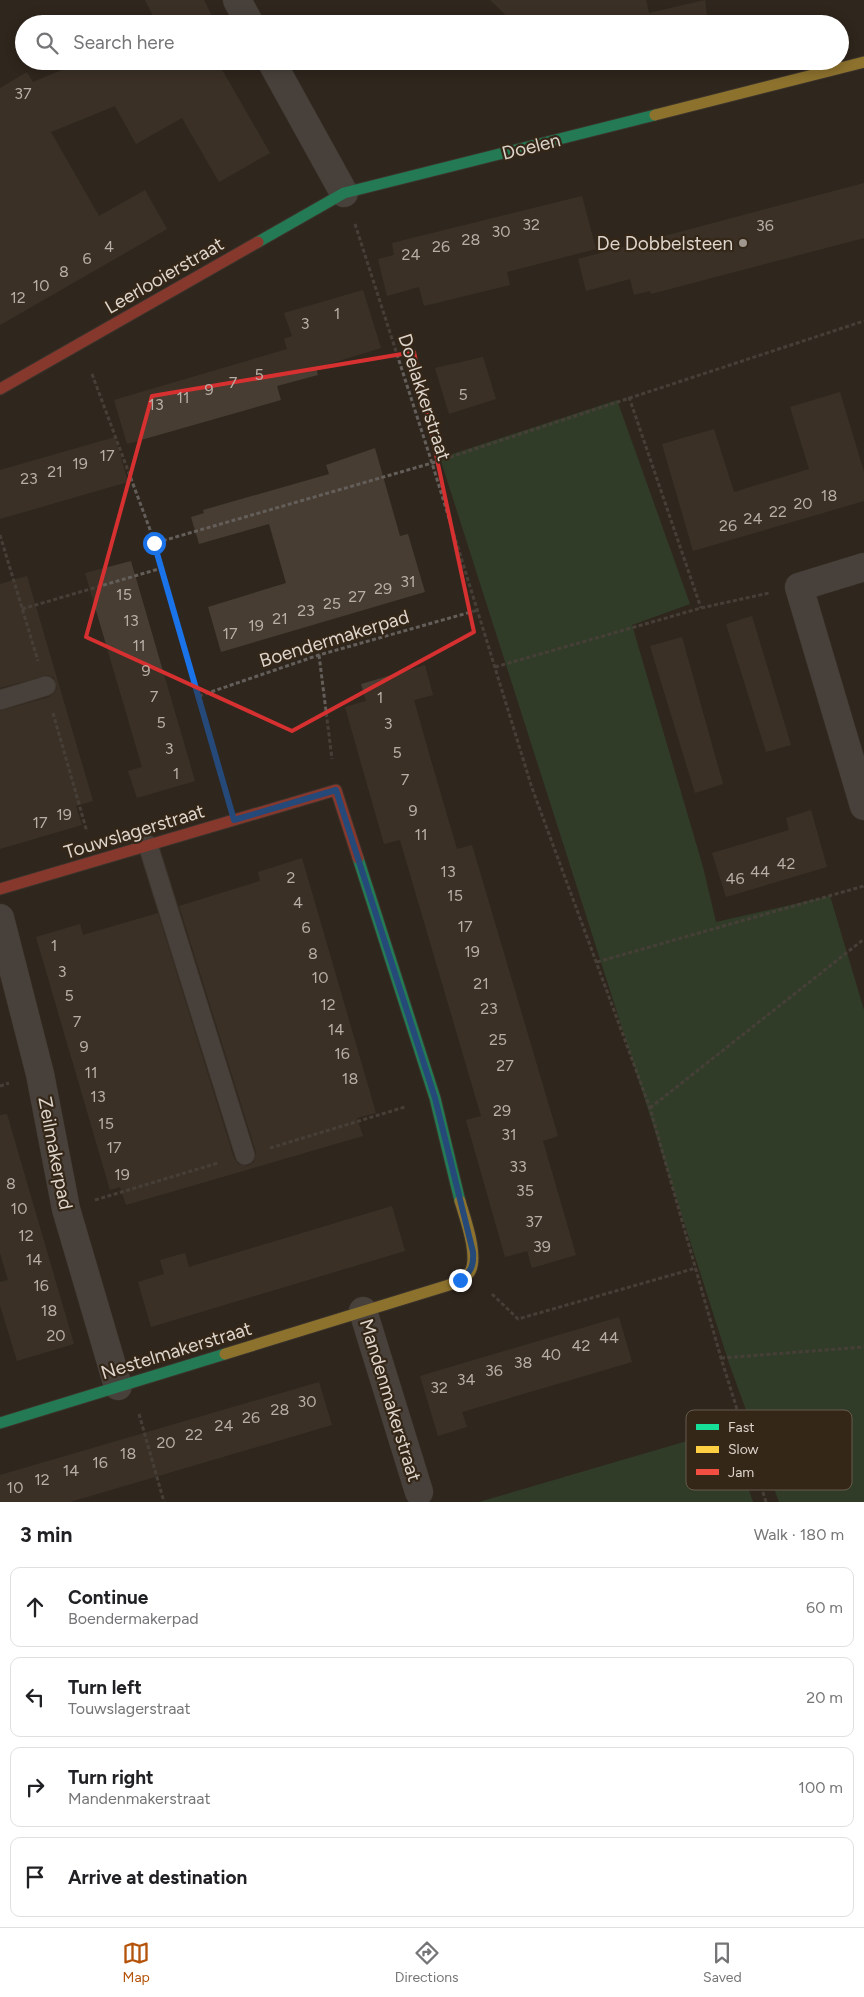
<!DOCTYPE html>
<meta charset="utf-8">
<style>
body{margin:0;font-family:Figtree,sans-serif;background:#f2f2f2;color:#202124}
.stop{position:absolute;width:15px;height:15px;margin:-11px;border:4px solid #1a73e8;border-radius:50%;background:#fff}
.stop.end{background:#1a73e8;border-color:#fff;box-shadow:0 1px 5px #0008}
.list{margin:0;padding:0;list-style:none}
h2{display:flex;justify-content:space-between;align-items:center;height:65px;margin:0;padding:0 20px;font-size:21px}
h2 small{font-size:16px;font-weight:400;color:#757577}
.list li{display:grid;grid-template-columns:32px 1fr auto;gap:15px;align-items:center;box-sizing:border-box;height:80px;margin:0 10px 10px;padding:0 10px;border:1px solid #e0e0e0;border-radius:10px}
.list b{display:block;font-size:19px;white-space:nowrap}
.list p{margin:0;font-size:16px;white-space:nowrap;color:#757577}
.list em{font-size:16px;font-style:normal;color:#757577}
.icon{flex:none;width:28px;height:28px;fill:none;stroke:currentColor;stroke-width:2;stroke-linecap:round;stroke-linejoin:round}
.map{position:relative;flex:none;width:864px;height:1502px;overflow:hidden}
.search{position:absolute;background:#fff;box-shadow:0 2px 12px #0003;left:15px;right:15px;top:15px;height:55px;display:flex;align-items:center;gap:12px;box-sizing:border-box;padding:0 18px;border-radius:28px;color:#757577;font-size:19px}
.sheet{height:425px;background:#fff}
nav{display:flex;justify-content:space-around;align-items:center;box-sizing:border-box;height:70px;border-top:1px solid #e0e0e0;background:#fff;font-size:14px;color:#757577}
nav a{display:grid;justify-items:center;gap:2px}
nav .on{color:#b45309}
.map>svg:first-child{display:block}
.green{fill:#335736}
.building{fill:#473d32}
.lines{fill:none;stroke-linecap:round;stroke-linejoin:round}
.lane-casing{stroke:#49433b;stroke-width:21}
.street-casing{stroke:#49433b;stroke-width:29}
.fast-casing{stroke:#49433b;stroke-width:13}
.slow-casing{stroke:#49433b;stroke-width:13}
.jam-casing{stroke:#49433b;stroke-width:13}
.path{stroke:#635e5a;stroke-width:3;stroke-dasharray:4 2.5;stroke-linecap:butt}
.lane{stroke:#666260;stroke-width:19}
.street{stroke:#666260;stroke-width:28}
.fast{stroke:#16e098;stroke-width:11}
.slow{stroke:#ffcf43;stroke-width:11}
.jam{stroke:#f24e42;stroke-width:11}
.route{stroke:#1a73e8;stroke-width:6}
.marked{fill:none;stroke:#d63130;stroke-width:4;stroke-linejoin:round}
.poi-dot{fill:#a0978e;stroke:#352718;stroke-width:2}
.labels{text-anchor:middle;stroke-width:4.5;stroke-linejoin:round;paint-order:stroke}
.number-label{font-size:16px;fill:#b8aea5}
.street-label{font-size:19px;fill:#ddd4cb;stroke:#352718}
.poi-label{font-size:19px;fill:#ddd4cb;stroke:#352718;text-anchor:end}
.key{fill:#352718;stroke:#675b4e;stroke-width:1}
.key-label{font-size:14px;fill:#ddd4cb}
</style>
<div class="map">
<svg width="864" height="1502" viewBox="0 0 864 1502">
<rect width="100%" height="100%" fill="#2f271e"/>
<!-- green -->
<g class="green">
<path d="M617 400 690 604 632 625 703 867 716 922 830 896 864 1010V1502H779L729 1363 440 458Z"/>
<path d="M728 1429 753 1502H479Z"/>
</g>
<!-- building -->
<g class="building">
<path d="M145 0H204L216 24H157Z"/>
<path d="M490 0H646L649 13 705 0 708 24H515Z"/>
<path d="M83 61H217L270 153 219 182 182 118 136 144 115 106 51 132 99 216 145 190 167 229 0 325V88L27 72 33 82Z"/>
<path d="M554 61H609L572 70 563 68Z"/>
<path d="M864 183V238L651 294 650 291 634 295 630 279 586 291 578 259Z"/>
<path d="M582 196 596 249 507 272 510 285 424 306 419 287 387 296 378 259 394 255 392 243Z"/>
<path d="M363 290 381 348 316 368 318 375 277 386 281 400 127 444 114 400 287 349 284 339 292 336 284 313Z"/>
<path d="M483 357 496 399 449 414 435 368Z"/>
<path d="M840 392 864 472V501L693 551 662 444 714 429 734 492 809 469 790 407Z"/>
<path d="M115 437 128 482 0 519V470Z"/>
<path d="M375 448 400 536 408 534 425 592 221 652 208 607 286 583 269 524 199 544 191 517 204 513 203 510 329 474 326 465Z"/>
<path d="M131 561 195 781 137 798 128 771 142 767 85 573Z"/>
<path d="M27 576 93 801 76 806 82 825 0 849V711L49 697 54 693 57 688 54 678 48 675 0 688V584Z"/>
<path d="M752 616 791 745 766 752 726 624Z"/>
<path d="M682 637 723 784 695 793 650 646Z"/>
<path d="M425 665 433 695 414 700 430 757 457 849 472 845 558 1136 543 1141 576 1255 532 1268 527 1251 505 1257 466 1120 481 1116 419 905 400 840 384 844 345 707 366 701 361 684Z"/>
<path d="M811 810 827 867 726 897 712 853 789 830 786 818Z"/>
<path d="M302 858 376 1113 357 1118 363 1136 126 1205 120 1187 110 1190 36 937 80 924 83 935 158 913 234 1158 238 1164 248 1166 254 1162 256 1152 179 906 260 881 258 872Z"/>
<path d="M7 1114 74 1344 17 1361 0 1305V1282L8 1280 0 1253V1115Z"/>
<path d="M392 1206 405 1251 151 1327 138 1282 164 1274 160 1260 185 1253 189 1267Z"/>
<path d="M619 1317 632 1362 462 1412 467 1427 438 1436 420 1376Z"/>
<path d="M319 1382 332 1425 70 1502H0V1475Z"/>
</g>
<g class="lines">
<defs>
<g id="lane">
<path d="M0 700 46 686"/>
<path d="M148 845 245 1155"/>
</g>
<g id="street">
<path d="M237 0 250 24"/>
<path d="M271 61 344 193"/>
<path d="M864 567 799 587 864 806"/>
<path d="M0 918 40 1074 66 1209 118 1386"/>
<path d="M363 1311 419 1492"/>
</g>
<g id="fast">
<path d="M258 242 344 193 655 115"/>
<path d="M358 858 435 1098 460 1201"/>
<path d="M0 1423 225 1354"/>
</g>
<g id="slow">
<path d="M655 115 864 62"/>
<path d="M225 1354 449 1285C456 1282 464 1279 469 1273 480 1259 465 1218 460 1201"/>
</g>
<g id="jam">
<path d="M0 389 258 242"/>
<path d="M0 889 336 790 358 858"/>
</g>
</defs>
<!-- lane casing -->
<use href="#lane" class="lane-casing"/>
<!-- street casing -->
<use href="#street" class="street-casing"/>
<!-- fast casing -->
<use href="#fast" class="fast-casing"/>
<!-- slow casing -->
<use href="#slow" class="slow-casing"/>
<!-- jam casing -->
<use href="#jam" class="jam-casing"/>
<!-- path -->
<g class="path">
<path d="M355 224 432 463 532 788 650 1108 721 1358 766 1502"/>
<path d="M92 374 155 543 432 463 864 321"/>
<path d="M629 397 701 608"/>
<path d="M0 535 38 661"/>
<path d="M155 543 226 790"/>
<path d="M22 609 162 568"/>
<path d="M319 655 332 759"/>
<path d="M495 667 701 608 769 593"/>
<path d="M199 696 319 655 478 610"/>
<path d="M53 713 87 832"/>
<path d="M597 962 864 886"/>
<path d="M0 1086 9 1083"/>
<path d="M650 1108 864 939"/>
<path d="M270 1148 405 1107"/>
<path d="M95 1200 218 1163"/>
<path d="M492 1294 518 1319 696 1268"/>
<path d="M721 1358 864 1347"/>
<path d="M139 1414 164 1502"/>
</g>
<!-- lane -->
<use href="#lane" class="lane"/>
<!-- street -->
<use href="#street" class="street"/>
<!-- fast -->
<use href="#fast" class="fast"/>
<!-- slow -->
<use href="#slow" class="slow"/>
<!-- jam -->
<use href="#jam" class="jam"/>
</g>
<g class="lines">
<!-- route -->
<path class="route" d="M154 543 234 820 336 790 435 1098 473 1252C474 1266 471 1272 460 1280"/>
</g>
<!-- marked area -->
<path d="M0 0H864V1502H0ZM414 352 474 632 292 731 86 637 152 396Z" fill="#2f271e" fill-opacity=".55" fill-rule="evenodd"/>
<path class="marked" d="M414 352 474 632 292 731 86 637 152 396Z"/>
<!-- markers -->
<circle class="poi-dot" cx="743" cy="243" r="5"/>
<g class="labels">
<!-- number labels -->
<g class="number-label">
<text x="23" y="99">37</text>
<text x="531" y="230">32</text>
<text x="765" y="231">36</text>
<text x="501" y="237">30</text>
<text x="471" y="245">28</text>
<text x="109" y="252">4</text>
<text x="441" y="252">26</text>
<text x="411" y="260">24</text>
<text x="87" y="264">6</text>
<text x="64" y="277">8</text>
<text x="41" y="291">10</text>
<text x="18" y="303">12</text>
<text x="337" y="319">1</text>
<text x="305" y="329">3</text>
<text x="259" y="380">5</text>
<text x="233" y="388">7</text>
<text x="209" y="395">9</text>
<text x="463" y="400">5</text>
<text x="183" y="403">11</text>
<text x="156" y="410">13</text>
<text x="107" y="461">17</text>
<text x="80" y="469">19</text>
<text x="55" y="477">21</text>
<text x="29" y="484">23</text>
<text x="829" y="501">18</text>
<text x="803" y="509">20</text>
<text x="778" y="517">22</text>
<text x="753" y="524">24</text>
<text x="728" y="531">26</text>
<text x="408" y="587">31</text>
<text x="383" y="594">29</text>
<text x="124" y="600">15</text>
<text x="357" y="602">27</text>
<text x="332" y="609">25</text>
<text x="306" y="616">23</text>
<text x="280" y="624">21</text>
<text x="131" y="626">13</text>
<text x="256" y="631">19</text>
<text x="230" y="639">17</text>
<text x="139" y="651">11</text>
<text x="146" y="676">9</text>
<text x="154" y="702">7</text>
<text x="380" y="703">1</text>
<text x="161" y="728">5</text>
<text x="388" y="729">3</text>
<text x="169" y="754">3</text>
<text x="397" y="758">5</text>
<text x="176" y="779">1</text>
<text x="405" y="785">7</text>
<text x="413" y="816">9</text>
<text x="64" y="820">19</text>
<text x="40" y="828">17</text>
<text x="421" y="840">11</text>
<text x="786" y="869">42</text>
<text x="448" y="877">13</text>
<text x="760" y="877">44</text>
<text x="291" y="883">2</text>
<text x="735" y="884">46</text>
<text x="455" y="901">15</text>
<text x="298" y="908">4</text>
<text x="465" y="932">17</text>
<text x="306" y="933">6</text>
<text x="54" y="951">1</text>
<text x="472" y="957">19</text>
<text x="313" y="959">8</text>
<text x="62" y="977">3</text>
<text x="320" y="983">10</text>
<text x="481" y="989">21</text>
<text x="69" y="1001">5</text>
<text x="328" y="1010">12</text>
<text x="489" y="1014">23</text>
<text x="77" y="1027">7</text>
<text x="336" y="1035">14</text>
<text x="498" y="1045">25</text>
<text x="84" y="1052">9</text>
<text x="342" y="1059">16</text>
<text x="505" y="1071">27</text>
<text x="91" y="1078">11</text>
<text x="350" y="1084">18</text>
<text x="98" y="1102">13</text>
<text x="502" y="1116">29</text>
<text x="106" y="1129">15</text>
<text x="509" y="1140">31</text>
<text x="114" y="1153">17</text>
<text x="518" y="1172">33</text>
<text x="122" y="1180">19</text>
<text x="11" y="1189">8</text>
<text x="525" y="1196">35</text>
<text x="19" y="1214">10</text>
<text x="534" y="1227">37</text>
<text x="26" y="1241">12</text>
<text x="542" y="1252">39</text>
<text x="34" y="1265">14</text>
<text x="41" y="1291">16</text>
<text x="49" y="1316">18</text>
<text x="56" y="1341">20</text>
<text x="609" y="1343">44</text>
<text x="581" y="1351">42</text>
<text x="551" y="1360">40</text>
<text x="523" y="1368">38</text>
<text x="494" y="1376">36</text>
<text x="466" y="1385">34</text>
<text x="439" y="1393">32</text>
<text x="307" y="1407">30</text>
<text x="280" y="1415">28</text>
<text x="251" y="1423">26</text>
<text x="224" y="1431">24</text>
<text x="194" y="1440">22</text>
<text x="166" y="1448">20</text>
<text x="128" y="1459">18</text>
<text x="100" y="1468">16</text>
<text x="71" y="1476">14</text>
<text x="42" y="1485">12</text>
<text x="15" y="1493">10</text>
</g>
<!-- street labels -->
<g class="street-label">
<text transform="translate(531 146) rotate(-14)" y="7">Doelen</text>
<text transform="translate(164 275) rotate(-30)" y="7">Leerlooierstraat</text>
<text transform="translate(425 397) rotate(72)" y="7">Doelakkerstraat</text>
<text transform="translate(334 638) rotate(-17)" y="7">Boendermakerpad</text>
<text transform="translate(134 831) rotate(-17)" y="7">Touwslagerstraat</text>
<text transform="translate(56 1153) rotate(79)" y="7">Zeilmakerpad</text>
<text transform="translate(176 1350) rotate(-17)" y="7">Nestelmakerstraat</text>
<text transform="translate(391 1400) rotate(73)" y="7">Mandenmakerstraat</text>
</g>
<!-- poi labels -->
<g class="poi-label">
<text x="733" y="250">De Dobbelsteen</text>
</g>
</g>
<!-- legend -->
<rect x="686" y="1410" width="166" height="80" rx="8" class="key"/>
<rect x="696" y="1424" width="23" height="6" fill="#16e098"/>
<rect x="696" y="1446" width="23" height="7" fill="#ffcf43"/>
<rect x="696" y="1469" width="23" height="6" fill="#f24e42"/>
<g class="key-label">
<text x="728" y="1432">Fast</text>
<text x="728" y="1454">Slow</text>
<text x="728" y="1477">Jam</text>
</g>
</svg>
<div class="stop" style="left:154px;top:543px"></div>
<div class="stop end" style="left:460px;top:1280px"></div>
<div class="search"><svg class="icon" aria-label="search" viewBox="0 0 24 24"><circle cx="10" cy="10" r="6"/><path d="M15 15l6 6"/></svg>Search here</div>
</div>
<section class="sheet">
<h2>3 min<small>Walk · 180 m</small></h2>
<ul class="list">
<li><svg class="icon" aria-label="ahead" viewBox="0 0 24 24"><path d="M12 20V5M6 11l6-6 6 6"/></svg><div><b>Continue</b><p>Boendermakerpad</p></div><em>60 m</em></li>
<li><svg class="icon" aria-label="left" viewBox="0 0 24 24"><path d="M17 20v-9H6M10 6l-5 5 5 5"/></svg><div><b>Turn left</b><p>Touwslagerstraat</p></div><em>20 m</em></li>
<li><svg class="icon" aria-label="right" viewBox="0 0 24 24"><path d="M7 20v-9h11M14 6l5 5-5 5"/></svg><div><b>Turn right</b><p>Mandenmakerstraat</p></div><em>100 m</em></li>
<li><svg class="icon" aria-label="arrive" viewBox="0 0 24 24"><path d="M6 21V4h12l-3 4 3 4H6"/></svg><div><b>Arrive at destination</b></div></li>
</ul>
</section>
<nav>
<a class="on"><svg class="icon" aria-label="map" viewBox="0 0 24 24"><path d="M3 6l6-2 6 2 6-2v14l-6 2-6-2-6 2zM9 4v14M15 6v14"/></svg>Map</a>
<a><svg class="icon" aria-label="directions" viewBox="0 0 24 24"><path d="M12 3l9 9-9 9-9-9zM9 14v-3h6M13 9l2 2-2 2"/></svg>Directions</a>
<a><svg class="icon" aria-label="saved" viewBox="0 0 24 24"><path d="M7 4h10v16l-5-4-5 4z"/></svg>Saved</a>
</nav>
